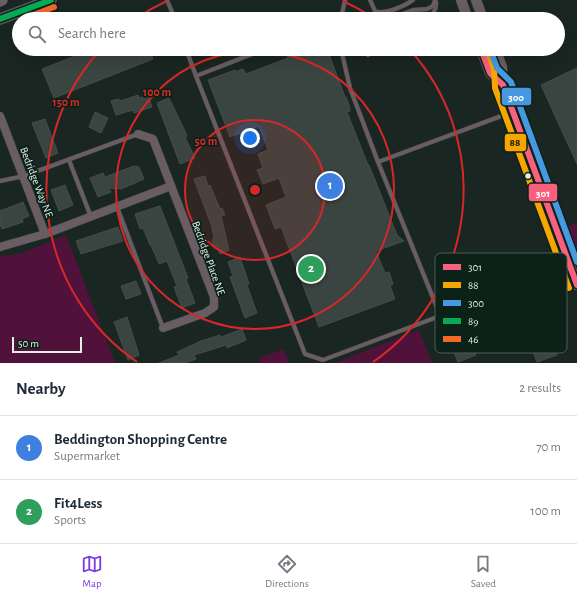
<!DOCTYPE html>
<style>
body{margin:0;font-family:"Alegreya Sans",sans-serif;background:#f2f2f3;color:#1f2937}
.scale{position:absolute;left:12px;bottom:10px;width:70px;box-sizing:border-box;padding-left:4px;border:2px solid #e3f0e9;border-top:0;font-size:11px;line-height:14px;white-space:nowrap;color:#e3f0e9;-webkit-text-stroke:3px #0c2118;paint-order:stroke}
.you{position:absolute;left:250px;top:138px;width:14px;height:14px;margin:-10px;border:3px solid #fff;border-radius:50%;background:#1a73e8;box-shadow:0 0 0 6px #1a73e833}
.badge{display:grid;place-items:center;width:26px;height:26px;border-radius:50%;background:#7c3aed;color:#fff;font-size:13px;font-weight:700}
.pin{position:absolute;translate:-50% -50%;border:2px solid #fff;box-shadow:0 1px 4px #0006}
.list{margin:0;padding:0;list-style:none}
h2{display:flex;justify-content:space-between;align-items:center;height:52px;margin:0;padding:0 16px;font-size:17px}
h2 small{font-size:13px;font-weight:400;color:#747a83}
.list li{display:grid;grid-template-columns:26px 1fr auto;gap:12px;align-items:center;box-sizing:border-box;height:64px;padding:0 16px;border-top:1px solid #e0e1e3}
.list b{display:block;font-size:15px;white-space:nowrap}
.list p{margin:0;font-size:13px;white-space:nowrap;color:#747a83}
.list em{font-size:13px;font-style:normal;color:#747a83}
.icon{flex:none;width:22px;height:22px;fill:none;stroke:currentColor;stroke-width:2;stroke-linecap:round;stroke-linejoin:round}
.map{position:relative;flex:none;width:577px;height:363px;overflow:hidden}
.search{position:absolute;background:#fff;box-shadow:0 4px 16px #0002;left:12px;right:12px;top:12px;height:44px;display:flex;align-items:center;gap:10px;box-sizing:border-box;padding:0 14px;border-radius:22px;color:#747a83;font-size:15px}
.sheet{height:180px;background:#fff}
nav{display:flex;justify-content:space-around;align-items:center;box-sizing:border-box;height:56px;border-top:1px solid #e0e1e3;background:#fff;font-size:11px;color:#747a83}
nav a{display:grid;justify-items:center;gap:2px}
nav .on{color:#7c3aed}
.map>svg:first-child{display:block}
.green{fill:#50123b}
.building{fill:#3a4440;stroke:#434d49}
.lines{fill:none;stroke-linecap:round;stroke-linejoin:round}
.service-casing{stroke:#37413d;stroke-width:5}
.minor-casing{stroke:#37413d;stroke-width:9}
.tertiary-casing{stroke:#37413d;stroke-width:11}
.secondary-casing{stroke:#37413d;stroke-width:12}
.service{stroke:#6a5c63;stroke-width:4}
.minor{stroke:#6a5c63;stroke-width:8}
.tertiary{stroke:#6a5c63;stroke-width:10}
.secondary{stroke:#6b5d66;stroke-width:11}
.bus-1-casing{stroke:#0c2118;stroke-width:9}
.bus-2-casing{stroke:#0c2118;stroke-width:9}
.bus-3-casing{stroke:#0c2118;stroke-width:9}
.bus-4-casing{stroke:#0c2118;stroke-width:9}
.bus-5-casing{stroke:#0c2118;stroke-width:9}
.bus-1{stroke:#f8607d;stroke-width:6}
.bus-2{stroke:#f7a600;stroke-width:6}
.bus-3{stroke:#4699e1;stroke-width:6}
.bus-4{stroke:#06aa56;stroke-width:6}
.bus-5{stroke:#f36827;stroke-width:6}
.ring{fill:none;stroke:#d62828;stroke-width:2}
.bus-dot{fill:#e3f0e9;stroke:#0c2118;stroke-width:1.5}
.labels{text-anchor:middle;stroke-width:3.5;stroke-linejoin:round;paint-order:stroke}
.street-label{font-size:11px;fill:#e3f0e9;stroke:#0c2118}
.key{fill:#0c2118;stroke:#4c5f57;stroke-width:1}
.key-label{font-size:11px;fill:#e3f0e9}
.centre{fill:#d62828;stroke:#0c2118;stroke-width:2}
.ring-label{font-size:12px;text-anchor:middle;font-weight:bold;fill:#d62828;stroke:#0c2118;stroke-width:3.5;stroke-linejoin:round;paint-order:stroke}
.line-badge{stroke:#0c2118;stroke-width:1.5}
.badge-label{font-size:11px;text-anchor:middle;font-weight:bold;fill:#fff}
.pale-badge-label{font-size:11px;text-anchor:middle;font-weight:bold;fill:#111}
</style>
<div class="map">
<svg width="577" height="363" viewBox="0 0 577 363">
<rect width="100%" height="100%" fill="#1a2621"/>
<!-- green -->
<g class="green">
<path d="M577 222V259L565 228Z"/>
<path d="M66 235 115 363H0V257L22 253Z"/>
<path d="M419 330 432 363H334Z"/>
<path d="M284 349 289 363H261L259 358Z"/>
</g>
<!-- building -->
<g class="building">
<path d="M93 49H149L153 59 54 98 42 69Z"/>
<path d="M294 49H327L345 97H346L350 108H349L350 111 347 112 368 165H369L397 235 404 241 376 251 385 273 389 272 393 284 390 286 395 299 319 327 281 227 275 229 266 205 286 197 279 178 263 184 257 170 263 168 258 154 268 150 259 126 230 137 208 80 235 70V72L243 69 246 74 288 58 286 52Z"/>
<path d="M577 68V164L541 85Z"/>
<path d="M138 95 139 98 148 95 152 107 134 113 133 110 116 115 111 101 118 99 121 101Z"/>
<path d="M169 98 185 131 187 136 185 137 195 158 180 164 157 103Z"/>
<path d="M95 112 108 118 101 133 89 127Z"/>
<path d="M45 119 58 153 46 158 32 123Z"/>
<path d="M134 166 139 167 144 179 121 189 109 188 111 192 98 197 90 178 103 173 105 177Z"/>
<path d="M205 176 208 186 210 185 220 209 222 208 225 215 221 216 229 250 220 254 216 245 214 246 212 240 214 238 212 227 194 179Z"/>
<path d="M65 185 73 205 59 211 51 190Z"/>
<path d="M23 202 29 216 22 219 23 222 2 229 0 225V211Z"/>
<path d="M160 206 188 278 186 279 195 303 182 308 174 287 177 286 167 261 159 264 151 245H150L143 228 140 229 135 214Z"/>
<path d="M118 227 123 241 81 254 76 241Z"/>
<path d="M240 257 249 284 247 285 257 313 245 318 230 277 233 276 228 262Z"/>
<path d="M136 281 141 294 126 299 121 286Z"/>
<path d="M496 313 498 318 500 317 506 333 490 340 491 344 474 350 476 355 458 362 446 332Z"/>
<path d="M127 317 139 355 128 360 114 322Z"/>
<path d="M242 329 246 340 227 348 226 345 194 355 196 359 185 363H159L179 355 177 352 201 341 220 335 221 337Z"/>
<path d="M551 339 557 355 537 362 531 346Z"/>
</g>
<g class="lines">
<defs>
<g id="service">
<path d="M167 0 175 19"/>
<path d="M370 0 375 11C384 15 405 6 413 0"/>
<path d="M341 19 345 0"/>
<path d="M389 19 413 10 427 9 433 6 435 0"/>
<path d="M426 19C433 15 437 10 436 2"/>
<path d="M186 49 196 76 265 49"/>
<path d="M341 49 350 88 378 162 512 112"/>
<path d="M366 49 368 55"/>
<path d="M196 76 305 354 323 360 570 267"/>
<path d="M69 160 91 217"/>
<path d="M378 162 440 315"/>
<path d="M0 181 24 176 138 134"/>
<path d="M117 207 163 328"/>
<path d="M442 285 458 287 494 274 502 263"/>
</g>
<g id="minor">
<path d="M0 116 45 234 0 247"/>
<path d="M138 134 153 139 214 297V307L205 313 163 328"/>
<path d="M45 234 171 186"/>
</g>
<g id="tertiary">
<path d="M461 0 468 19"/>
<path d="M476 0 483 19"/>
<path d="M481 49 490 73 503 85"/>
<path d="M495 49 502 67 503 85 577 285"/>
</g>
<g id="secondary">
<path d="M0 1 2 0"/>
<path d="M0 19 51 0"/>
</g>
</defs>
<!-- service casing -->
<use href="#service" class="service-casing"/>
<!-- minor casing -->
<use href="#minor" class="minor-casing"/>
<!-- tertiary casing -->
<use href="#tertiary" class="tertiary-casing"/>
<!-- secondary casing -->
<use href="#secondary" class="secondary-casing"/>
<!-- service -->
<use href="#service" class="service"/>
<!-- minor -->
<use href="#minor" class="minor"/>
<!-- tertiary -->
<use href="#tertiary" class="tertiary"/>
<!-- secondary -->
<use href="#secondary" class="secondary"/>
<defs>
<path id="bus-1" d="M481 49 490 73 503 85 577 285"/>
<path id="bus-2" d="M488 52 494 69 495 88 569 288"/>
<path id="bus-3" d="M490 49 497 68 511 82 577 262"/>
<path id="bus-4" d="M0 19 51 0"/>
<path id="bus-5" d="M23 19 54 7"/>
</defs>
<!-- bus-1 casing -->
<use href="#bus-1" class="bus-1-casing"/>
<!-- bus-2 casing -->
<use href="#bus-2" class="bus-2-casing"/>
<!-- bus-3 casing -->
<use href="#bus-3" class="bus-3-casing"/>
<!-- bus-4 casing -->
<use href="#bus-4" class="bus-4-casing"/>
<!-- bus-5 casing -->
<use href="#bus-5" class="bus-5-casing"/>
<!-- bus-1 -->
<use href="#bus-1" class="bus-1"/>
<!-- bus-2 -->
<use href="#bus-2" class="bus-2"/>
<!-- bus-3 -->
<use href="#bus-3" class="bus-3"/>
<!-- bus-4 -->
<use href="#bus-4" class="bus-4"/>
<!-- bus-5 -->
<use href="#bus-5" class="bus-5"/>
</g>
<!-- distance rings -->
<circle cx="255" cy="190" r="70" fill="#d62828" fill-opacity=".12"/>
<g class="ring">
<circle cx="255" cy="190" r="70"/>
<circle cx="255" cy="190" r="139"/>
<path d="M137 362A209 209 0 0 1 100 50M135 19A209 209 0 0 1 167 1M343 1A209 209 0 0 1 375 19M410 50A209 209 0 0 1 373 362"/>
</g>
<!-- markers -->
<circle class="bus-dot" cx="528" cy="176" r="3.5"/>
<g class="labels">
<!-- street labels -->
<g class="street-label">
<text transform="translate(37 182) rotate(69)" y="4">Bedridge Way NE</text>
<text transform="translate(209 258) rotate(70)" y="4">Bedridge Place NE</text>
</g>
</g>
<!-- legend -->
<rect x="435" y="253" width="132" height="100" rx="6" class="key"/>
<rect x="443" y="264" width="18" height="6" fill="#f8607d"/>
<rect x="443" y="282" width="18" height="6" fill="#f7a600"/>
<rect x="443" y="300" width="18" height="6" fill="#4699e1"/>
<rect x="443" y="318" width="18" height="6" fill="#06aa56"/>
<rect x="443" y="336" width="18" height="6" fill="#f36827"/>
<g class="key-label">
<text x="468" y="271">301</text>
<text x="468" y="289">88</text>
<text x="468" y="307">300</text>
<text x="468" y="325">89</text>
<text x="468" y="343">46</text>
</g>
<circle cx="255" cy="190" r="6" class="centre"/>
<g class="ring-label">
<text x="157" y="96">100 m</text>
<text x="66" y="106">150 m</text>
<text x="206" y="145">50 m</text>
</g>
<g class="line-badge">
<rect x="501" y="87" width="31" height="19" rx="4" fill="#4699e1"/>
<rect x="504" y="133" width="23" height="19" rx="4" fill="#f7a600"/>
<rect x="528" y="183" width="30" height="19" rx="4" fill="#f8607d"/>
</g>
<g class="badge-label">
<text x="516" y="101">300</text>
<text x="543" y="197">301</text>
</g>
<g class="pale-badge-label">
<text x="515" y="146">88</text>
</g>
</svg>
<div class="scale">50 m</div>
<div class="you"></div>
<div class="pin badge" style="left:330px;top:186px;background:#3f7fe0">1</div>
<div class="pin badge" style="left:311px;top:269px;background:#2e9e5b">2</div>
<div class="search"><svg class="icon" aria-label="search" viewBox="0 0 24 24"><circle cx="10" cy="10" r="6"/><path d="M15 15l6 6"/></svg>Search here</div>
</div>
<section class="sheet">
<h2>Nearby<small>2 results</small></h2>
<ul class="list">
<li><span class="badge" style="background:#3f7fe0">1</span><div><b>Beddington Shopping Centre</b><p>Supermarket</p></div><em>70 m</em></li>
<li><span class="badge" style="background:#2e9e5b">2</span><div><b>Fit4Less</b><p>Sports</p></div><em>100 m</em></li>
</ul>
</section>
<nav>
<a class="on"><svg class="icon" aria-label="map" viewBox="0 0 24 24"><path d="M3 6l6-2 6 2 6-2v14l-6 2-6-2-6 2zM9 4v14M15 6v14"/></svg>Map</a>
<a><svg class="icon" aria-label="directions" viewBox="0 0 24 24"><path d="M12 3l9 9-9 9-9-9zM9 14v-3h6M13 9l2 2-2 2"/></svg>Directions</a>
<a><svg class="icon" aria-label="saved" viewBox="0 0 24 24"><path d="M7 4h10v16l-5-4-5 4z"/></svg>Saved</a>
</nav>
